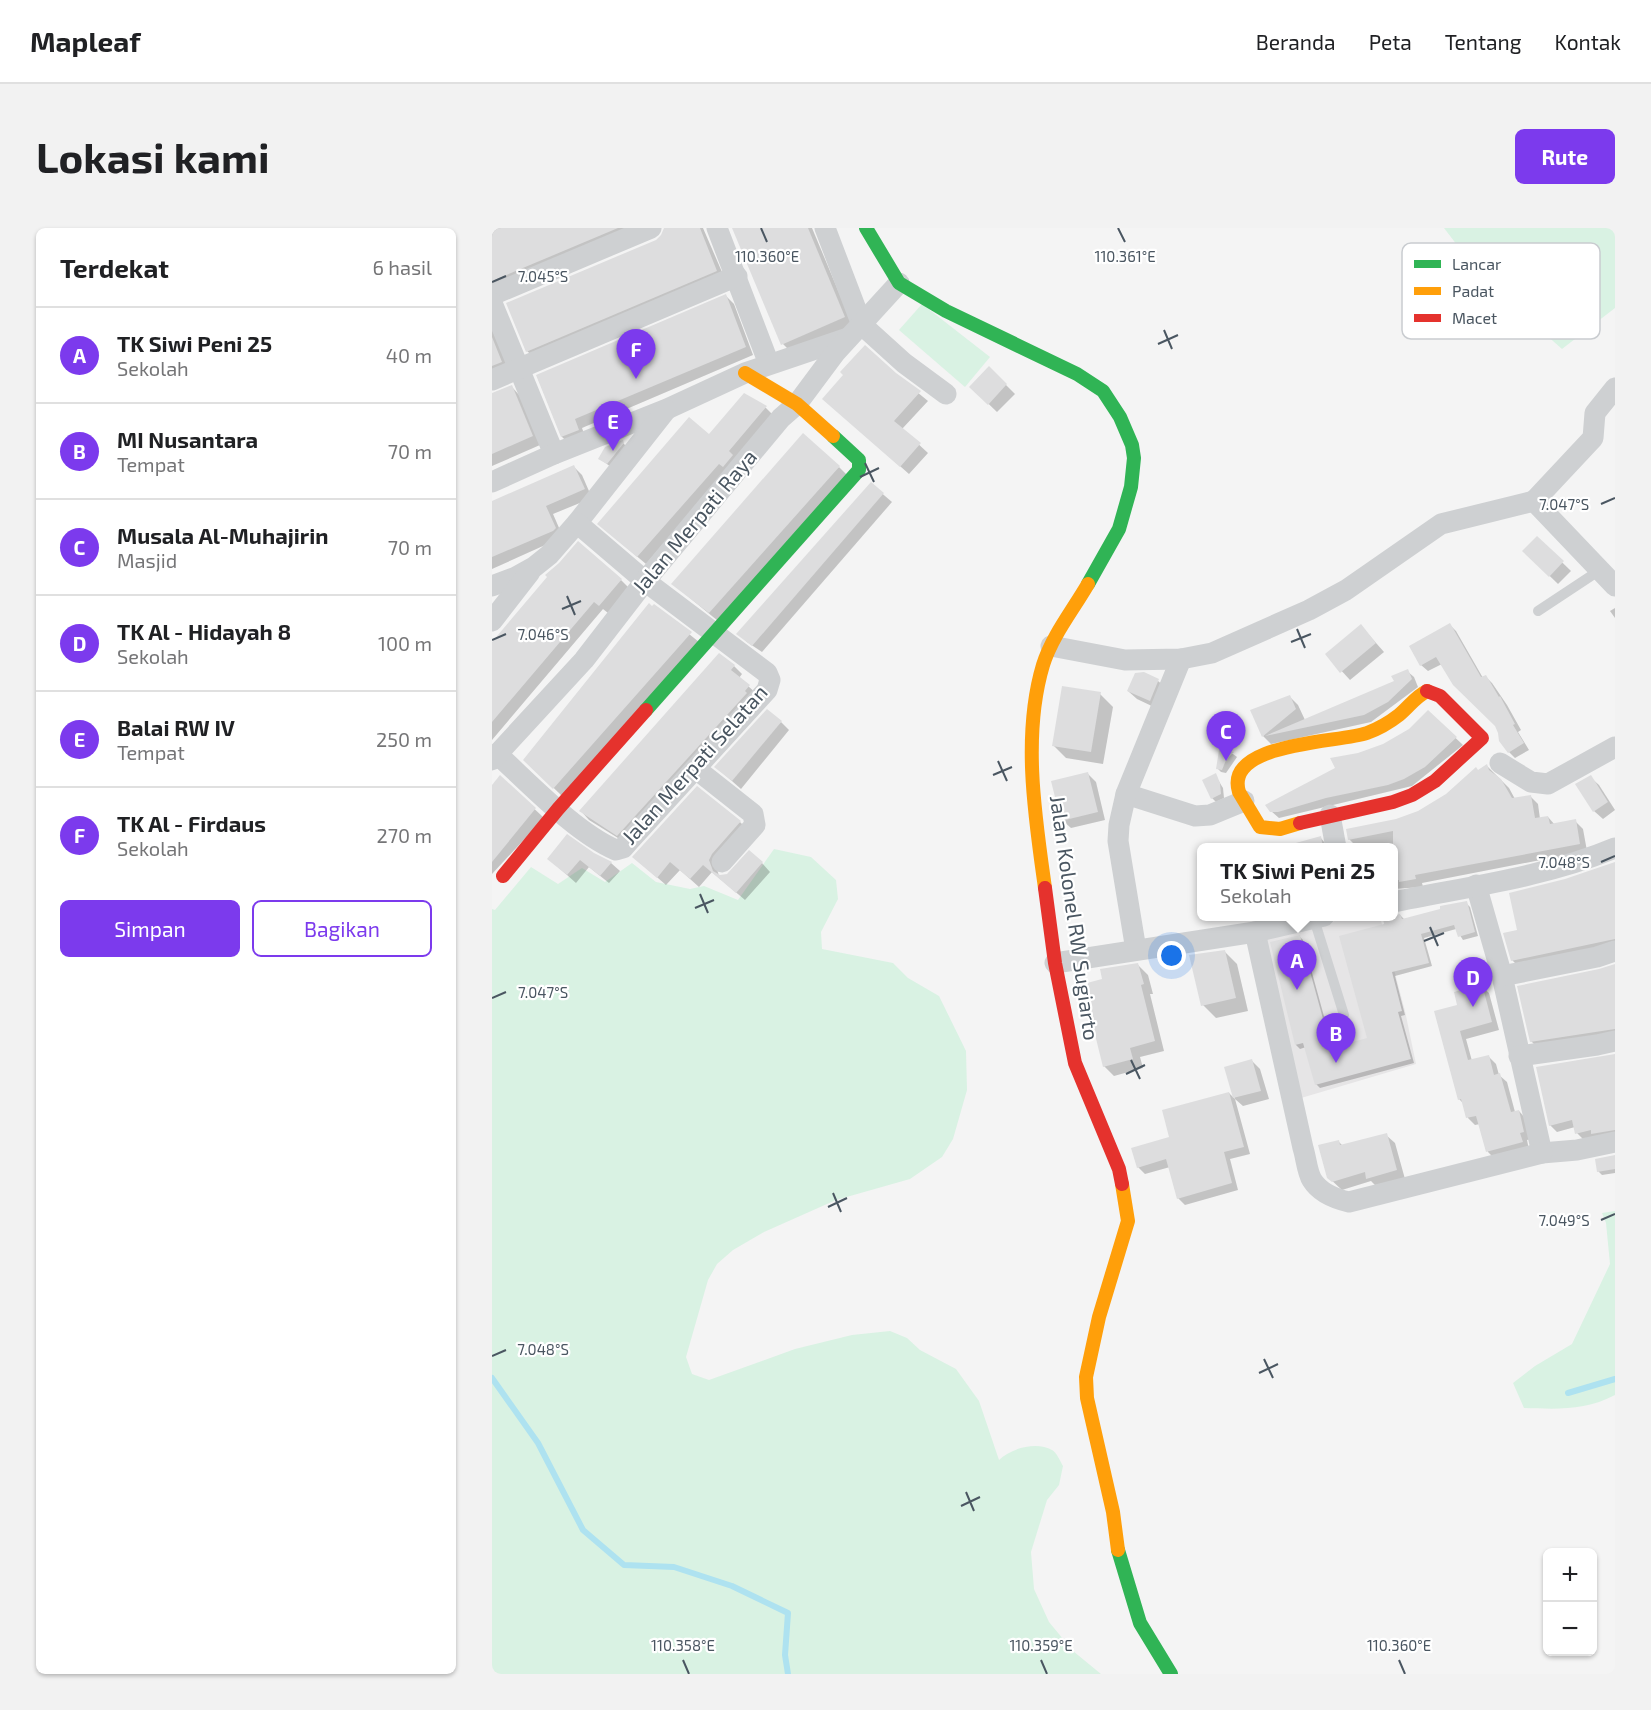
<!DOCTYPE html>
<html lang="id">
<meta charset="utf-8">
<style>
body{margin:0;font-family:"Exo 2",sans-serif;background:#f2f2f2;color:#202124}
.controls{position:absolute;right:18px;bottom:18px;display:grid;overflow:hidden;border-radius:9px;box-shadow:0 2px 4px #0004}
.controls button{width:54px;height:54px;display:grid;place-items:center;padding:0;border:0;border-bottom:2px solid #e0e0e0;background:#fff;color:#202124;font:30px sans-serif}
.you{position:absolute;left:680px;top:728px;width:21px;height:21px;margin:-15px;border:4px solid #fff;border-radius:50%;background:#1a73e8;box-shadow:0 0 0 9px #1a73e833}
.badge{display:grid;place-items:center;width:39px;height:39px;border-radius:50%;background:#7c3aed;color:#fff;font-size:20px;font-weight:700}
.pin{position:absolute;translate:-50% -50px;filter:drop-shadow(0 2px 3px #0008)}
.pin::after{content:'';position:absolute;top:32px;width:21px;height:18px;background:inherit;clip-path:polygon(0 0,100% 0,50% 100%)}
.popup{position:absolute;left:705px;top:615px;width:201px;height:78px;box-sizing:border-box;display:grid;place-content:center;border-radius:9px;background:#fff;filter:drop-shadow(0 2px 4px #0005);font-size:20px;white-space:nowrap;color:#757577}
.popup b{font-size:22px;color:#202124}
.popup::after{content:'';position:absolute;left:50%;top:100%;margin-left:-12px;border:12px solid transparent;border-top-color:#fff}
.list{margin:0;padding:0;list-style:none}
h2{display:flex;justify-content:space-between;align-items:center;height:78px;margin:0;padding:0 24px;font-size:26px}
h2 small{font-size:20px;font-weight:400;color:#757577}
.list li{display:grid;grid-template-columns:39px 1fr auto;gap:18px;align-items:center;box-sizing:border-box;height:96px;padding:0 24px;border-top:2px solid #e0e0e0}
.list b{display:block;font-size:22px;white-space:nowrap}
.list p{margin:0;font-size:20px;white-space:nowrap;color:#757577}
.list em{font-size:20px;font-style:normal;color:#757577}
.actions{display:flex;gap:12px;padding:18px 24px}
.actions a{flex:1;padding:14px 0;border:2px solid #7c3aed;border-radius:9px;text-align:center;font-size:21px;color:#7c3aed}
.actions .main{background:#7c3aed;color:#fff}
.map{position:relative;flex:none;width:1123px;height:1446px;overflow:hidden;border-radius:9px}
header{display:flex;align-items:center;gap:36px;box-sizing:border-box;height:84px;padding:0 30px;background:#fff;border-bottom:2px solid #e0e0e0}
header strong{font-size:28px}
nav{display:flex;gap:33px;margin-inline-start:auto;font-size:21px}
.intro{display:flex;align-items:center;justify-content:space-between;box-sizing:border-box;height:144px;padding:0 36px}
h1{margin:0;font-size:42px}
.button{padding:15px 27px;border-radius:9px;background:#7c3aed;color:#fff;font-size:21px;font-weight:700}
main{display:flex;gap:36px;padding:0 36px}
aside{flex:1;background:#fff;border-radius:9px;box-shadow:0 2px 4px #0004}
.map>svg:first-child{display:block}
.education{fill:#e6e5e6}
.green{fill:#d9f2e3}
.shadow{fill:#0003}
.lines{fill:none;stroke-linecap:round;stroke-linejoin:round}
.stream{stroke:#aee2f0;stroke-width:6}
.building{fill:#ddddde}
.lane{stroke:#ced0d2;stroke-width:10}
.street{stroke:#ced0d2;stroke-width:21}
.fast{stroke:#30b455;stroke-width:14}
.slow{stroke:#ff9f0a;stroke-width:14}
.jam{stroke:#e5322d;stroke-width:14}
.ticks{fill:none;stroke:#4a5661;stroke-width:2}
.labels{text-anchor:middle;stroke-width:4.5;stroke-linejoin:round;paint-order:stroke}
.street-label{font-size:21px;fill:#4a5661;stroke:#fff}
.key{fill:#fff;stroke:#c9ccd0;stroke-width:1.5}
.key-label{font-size:16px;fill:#4a5661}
.ticks-label{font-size:15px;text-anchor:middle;fill:#4a5661;stroke:#fff;stroke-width:4.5;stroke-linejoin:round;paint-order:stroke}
</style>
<header>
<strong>Mapleaf</strong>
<nav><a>Beranda</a><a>Peta</a><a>Tentang</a><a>Kontak</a></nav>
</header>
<div class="intro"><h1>Lokasi kami</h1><a class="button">Rute</a></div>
<main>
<aside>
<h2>Terdekat<small>6 hasil</small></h2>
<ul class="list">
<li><span class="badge">A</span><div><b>TK Siwi Peni 25</b><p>Sekolah</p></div><em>40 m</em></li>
<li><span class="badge">B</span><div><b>MI Nusantara</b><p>Tempat</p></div><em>70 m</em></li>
<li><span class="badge">C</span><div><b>Musala Al-Muhajirin</b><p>Masjid</p></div><em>70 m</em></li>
<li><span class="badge">D</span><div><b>TK Al - Hidayah 8</b><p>Sekolah</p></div><em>100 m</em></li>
<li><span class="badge">E</span><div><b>Balai RW IV</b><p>Tempat</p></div><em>250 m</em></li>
<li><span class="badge">F</span><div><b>TK Al - Firdaus</b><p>Sekolah</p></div><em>270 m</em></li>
</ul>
<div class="actions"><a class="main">Simpan</a><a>Bagikan</a></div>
</aside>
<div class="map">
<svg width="1123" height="1446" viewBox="0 0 1123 1446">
<rect width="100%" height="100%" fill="#f4f4f4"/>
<!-- education -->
<path class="education" d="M860 689H888L913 783 924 836 809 870 766 711Z"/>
<!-- green -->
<g class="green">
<path d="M952 0H1123V80L1070 121 991 51Z"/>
<path d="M430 76 498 129 473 159 407 102Z"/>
<path d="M282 621 319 629 344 652 346 671 329 704 330 721 401 735 416 750 447 768 474 823 475 862 461 911 450 929 418 951 344 972 272 1004 241 1022 225 1036 216 1052 194 1129 200 1146 217 1152 303 1121 360 1107 398 1103 415 1110 428 1122 464 1141 487 1173 507 1232C519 1220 545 1213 560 1222 565 1225 568 1233 571 1238L567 1257 555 1272 539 1324 542 1361 557 1394 581 1423 609 1446H0V681L3 682 39 639 66 656 90 640 113 654 140 635 164 654 198 661 212 658 246 672Z"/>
<path d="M1123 983V1167C1093 1183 1065 1181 1032 1180L1021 1155 1043 1138 1080 1116 1118 1036 1114 995 1110 985Z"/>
</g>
<!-- shadow -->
<g class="shadow">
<path d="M0 0H154L0 68Z"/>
<path d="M173 0H211L233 51 44 131 35 123 170 9Z"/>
<path d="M242 0H320L361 98 299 124 291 116Z"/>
<path d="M234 68 242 76 261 127 90 200 94 211 79 217 70 209 45 148Z"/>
<path d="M0 99 18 142 0 151Z"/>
<path d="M497 140 523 166 505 184 479 159Z"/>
<path d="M403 146 436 173 410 201 436 225 417 246 341 179Z"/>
<path d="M20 159 28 168 48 217 0 238V166Z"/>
<path d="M253 167 274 180 282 188 154 336 116 304 217 208Z"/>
<path d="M130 214 134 218 119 239 108 231Z"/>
<path d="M82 239 90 247 100 270 61 286 71 309 0 341V274Z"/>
<path d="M347 239 355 247 226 393 181 356Z"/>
<path d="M379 256 400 274 270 424 255 414 247 406Z"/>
<path d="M1045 310 1079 343 1066 356 1032 323Z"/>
<path d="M129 352 137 360 116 385 111 381 0 512V417Z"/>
<path d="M162 378 207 414 70 568 33 532Z"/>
<path d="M1123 380V390L1118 383Z"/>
<path d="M958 397 964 403 991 450 994 449 1000 455 1015 477 1029 502 1026 504 1037 522 1023 530 1017 524 1004 497 950 436 936 443 929 437Z"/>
<path d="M877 407 892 424 858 452 835 427Z"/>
<path d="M242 438 250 446 247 450 265 466 134 615 97 592 89 583Z"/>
<path d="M915 443 922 449 926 459 879 494 779 516 771 508 798 469 806 477 813 492 904 454Z"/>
<path d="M666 453 675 461 666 481 645 471 636 463Z"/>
<path d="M608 466 621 479 611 536 574 530 561 517Z"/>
<path d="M936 484 971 517 920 558 787 590 779 583 866 527 892 518 918 502Z"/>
<path d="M289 494 297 502 249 561 224 539Z"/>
<path d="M728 524 741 526 745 529 734 545 729 544 725 540Z"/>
<path d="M995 538 1017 560 1023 571 1038 568 1046 576 1048 591 1056 589 1063 597 1083 593 1091 601 1095 623 930 655 931 659 901 661V620H868V617L864 618 857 611 927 584 955 567Z"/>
<path d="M596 546 604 554 613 592 579 600 570 592Z"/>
<path d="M723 547 731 560 732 570 724 574 720 570Z"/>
<path d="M9 549 52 590 0 646V559Z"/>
<path d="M1098 549 1107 557 1123 582 1111 591 1102 583Z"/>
<path d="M248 594 256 602 225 641 227 648 235 647 270 635 278 644 253 672 220 644 207 659 188 642 174 657 151 637Z"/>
<path d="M828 609 837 620H782L793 619Z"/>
<path d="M101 626 119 635 128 643 117 655 97 639 84 655 57 631Z"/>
<path d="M1123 635V718L1027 739 1020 732 1027 703 1074 652Z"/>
<path d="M974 675 978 679 986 708 971 712 964 701 932 710 940 738 903 748 913 787 909 788 922 835 828 860 824 856 814 819 808 821 804 817 807 708 811 712 841 821 877 811 894 697 908 687 913 692Z"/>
<path d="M766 688H793L771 694Z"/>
<path d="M732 723 745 736 756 783 724 790 711 777Z"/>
<path d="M646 737 656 747 661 766H658L672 823 648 829 651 840 622 848 612 838 602 774 612 752Z"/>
<path d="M1123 738V808L1046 820 1039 813 1108 743Z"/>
<path d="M989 758 997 765 1007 802 974 811 980 833 996 828 1004 836 1007 847 1015 854 1023 884 1027 883 1034 891 1039 911 1035 912 1037 922 1003 931 996 924 988 896 983 897 976 890 972 876 967 871V778Z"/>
<path d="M1123 827V909L1092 912 1085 905 1083 899 1065 904 1058 897 1045 840Z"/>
<path d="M760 833 768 841 777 871 751 878 743 871 758 926 738 931 746 962 693 977 686 970 678 939 653 946 646 939 737 865 743 871 734 840Z"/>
<path d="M894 907 903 915 913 951 884 958 879 953 850 962 836 949 846 913 851 918Z"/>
<path d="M1121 929 1123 931V945L1110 947 1106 943Z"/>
</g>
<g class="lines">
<!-- stream -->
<g class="stream">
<path d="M0 1150 46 1215 91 1302 132 1337 182 1339 240 1358 296 1385 293 1427 296 1446"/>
<path d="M1076 1165 1123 1151"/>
</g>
</g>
<!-- building -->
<g class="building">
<path d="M0 0H126L0 53Z"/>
<path d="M172 0H208L225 43 34 124 14 75 164 12 169 7Z"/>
<path d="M240 0H316L353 89 289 117Z"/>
<path d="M234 66 254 119 83 191 87 202 69 209 44 147Z"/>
<path d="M0 109 10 134 0 138Z"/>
<path d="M373 117 404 145 429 163 402 193 429 215 408 239 330 171 351 147 348 144Z"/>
<path d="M497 138 515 156 496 177 477 159Z"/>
<path d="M20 157 41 208 0 226V165Z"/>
<path d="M252 165 275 178 237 223 241 227 231 239 227 236 145 329 105 296 197 189 217 206Z"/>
<path d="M311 205 348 238 217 385 179 356Z"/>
<path d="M131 212 132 215 115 236 106 231 113 219Z"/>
<path d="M82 237 93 261 54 278 64 300 61 303 0 329V273Z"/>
<path d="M379 254 392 265 260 418 244 406Z"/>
<path d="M1045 308 1072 333 1057 349 1030 323Z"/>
<path d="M86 313 130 351 107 378 102 374 0 494V414L55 349 53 347 67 335Z"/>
<path d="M157 375 160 378 162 376 200 404 61 561 31 532Z"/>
<path d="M958 395 989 449 994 447 1007 469 1008 468 1023 496 1021 497 1032 515 1016 525 1007 513 1006 505 1003 498 961 457 944 429 928 438 917 418Z"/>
<path d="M869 396 884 415 848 445 833 426Z"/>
<path d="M227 425 243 437 239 442 258 457 253 463 255 465 125 608 87 583Z"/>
<path d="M916 441 920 451 896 474 872 487 773 508 902 453 899 448Z"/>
<path d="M652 444 667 451 658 473 635 463 643 445Z"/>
<path d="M570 458 609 464 599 524 560 518Z"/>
<path d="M798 467 804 481 770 509 758 482Z"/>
<path d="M275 481 290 493 240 553 222 539Z"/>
<path d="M936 482 965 509 933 539 912 551 896 557 834 570 786 584H778L773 577 843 540 838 530 866 525 891 516 917 501Z"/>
<path d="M727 522 742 524 734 532 730 542 724 541Z"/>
<path d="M995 536 997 542 1009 551 1020 570 1039 567 1043 590 1056 588 1058 596 1084 591 1088 616 923 647 924 651 907 654V652L901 653V603L856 612 854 601 904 591 926 583 954 566 984 539 986 542Z"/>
<path d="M596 544 606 584 569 593 559 553Z"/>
<path d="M724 545 728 555 729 566 719 571 710 552Z"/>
<path d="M8 547 44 580 0 634V557Z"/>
<path d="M1099 547 1116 574 1101 584 1083 556Z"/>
<path d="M205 558 249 593 220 626 217 632 221 643 228 647 235 646 257 622 271 634 244 665 211 637 198 651 178 634 165 650 140 629Z"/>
<path d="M75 606 102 625 120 634 108 648 88 632 75 647 55 631Z"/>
<path d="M829 608 831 620 776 618H793Z"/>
<path d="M1123 634V711L1019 733 1011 705 1025 702 1017 665 1073 651Z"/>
<path d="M975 673 983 704 966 709 962 697 929 706 937 735 900 744 910 783 906 784 919 831 823 857 811 815 803 817 778 714 808 707 839 820 875 810 847 708 892 696 891 690 903 687 908 686 910 691 948 681V678Z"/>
<path d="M733 722 744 770 709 778 697 727Z"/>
<path d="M646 735 652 756 649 757 663 813 638 820 641 831 611 839 595 774 600 773 595 755 610 751 608 741Z"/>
<path d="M1123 736V801L1038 814 1025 758 1107 741Z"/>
<path d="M990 756 1000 794 968 803 976 832 997 827 1002 847 1008 845 1019 884 1027 882 1032 904 1028 905 1031 914 994 924 984 888 974 890 969 871 966 872 942 783 965 777 962 764Z"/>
<path d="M1123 826V902L1099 906V902L1083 906 1080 892 1057 898 1044 839Z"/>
<path d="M760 831 769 863 741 870 732 839Z"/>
<path d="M737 864 752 919 732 924 740 955 685 971 674 931 645 940 639 920 677 909 670 882Z"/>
<path d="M895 905 905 942 874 951 873 944 840 954 835 950 826 917 847 912 848 917Z"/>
<path d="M1123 927V941L1105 944 1103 931Z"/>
</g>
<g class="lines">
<!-- lane -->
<g class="lane">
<path d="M1046 383 1108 342"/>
<path d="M822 691 852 787"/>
</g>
<!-- street -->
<g class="street">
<path d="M225 0 277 136"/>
<path d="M333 0 370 97 412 135 454 166"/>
<path d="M0 67 159 0"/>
<path d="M0 75 62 226"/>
<path d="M0 152 245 48"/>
<path d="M1123 160 1103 185 1101 210 1042 273 1123 358"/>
<path d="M0 254 62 226 175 181 253 145 356 110"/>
<path d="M0 358 24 349 42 339 57 327 85 295 174 182"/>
<path d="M0 393 38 344"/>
<path d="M559 418 633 432 689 431 720 425 817 382 854 362 949 296 1042 273"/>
<path d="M5 526C38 556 84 605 124 622L131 620 138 612 275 462 278 452 275 445 153 353 85 295"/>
<path d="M0 532 92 432 153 353 289 190 305 176 343 125 407 55"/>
<path d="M1008 535 1039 554 1056 556 1123 519"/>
<path d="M204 541 261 586 263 597 230 634"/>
<path d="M634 566 703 588 718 587 752 573"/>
<path d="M838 587 844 620"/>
<path d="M984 657 1010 748 1050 925 1085 922 1123 914"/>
<path d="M901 674C974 659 1054 649 1123 620"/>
<path d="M763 704 811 920C814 929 815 944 820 952 828 965 844 971 857 974L1050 925"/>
<path d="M644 722 626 613 627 597 634 566 689 431"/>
<path d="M563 735 763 704 832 688"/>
<path d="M1010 748 1105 729 1123 723"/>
<path d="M1027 828 1105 817 1123 813"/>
</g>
<!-- fast -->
<g class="fast">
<path d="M374 0 407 55 454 83 585 146 611 163 628 189 640 217 642 230 639 259 627 301 596 356"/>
<path d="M154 482 367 242V232L341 208"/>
<path d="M626 1322 648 1395 679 1446"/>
</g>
<!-- slow -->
<g class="slow">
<path d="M253 145 305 176 341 208"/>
<path d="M808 595 788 601 768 599 747 564C732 514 846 515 875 505 886 501 898 494 907 487 917 479 923 469 935 463"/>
<path d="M553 660C543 589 530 507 551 437 560 408 581 382 596 356"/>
<path d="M626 1322 621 1284 595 1170 594 1149 607 1089 636 993 630 956"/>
</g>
<!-- jam -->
<g class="jam">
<path d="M808 595 901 574 920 567 943 553 990 510 948 468 935 463"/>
<path d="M11 648 66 581 154 482"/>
<path d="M553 660 563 735 583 835 627 941 630 956"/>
</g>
</g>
<!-- ticks -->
<path class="ticks" d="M269 0 275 14M626 0 633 14M0 54 14 48M672 102 680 121M666 116 686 107M373 235 382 254M368 249 387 240M1109 276 1123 270M75 368 83 387M70 381 89 373M805 401 813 420M0 412 14 406M799 414 819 406M506 533 515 553M501 547 520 539M1109 634 1123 628M208 666 216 685M203 680 222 672M938 699 946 718M932 713 952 705M0 770 14 764M639 832 648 851M634 846 653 837M341 965 349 984M336 979 355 970M1109 992 1123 986M0 1128 14 1122M772 1131 781 1150M767 1145 786 1136M474 1264 482 1283M469 1278 488 1269M191 1432 197 1446M549 1432 555 1446M907 1432 913 1446"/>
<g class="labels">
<!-- street labels -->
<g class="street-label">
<text transform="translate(203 294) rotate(-50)" y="7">Jalan Merpati Raya</text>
<text transform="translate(203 537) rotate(-48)" y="7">Jalan Merpati Selatan</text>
<text transform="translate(582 690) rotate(82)" y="7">Jalan Kolonel RW Sugiarto</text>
</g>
</g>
<!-- legend -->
<rect x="910" y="15" width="198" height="96" rx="9" class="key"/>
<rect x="922" y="32" width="27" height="8" fill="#30b455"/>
<rect x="922" y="59" width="27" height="8" fill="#ff9f0a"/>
<rect x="922" y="86" width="27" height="8" fill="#e5322d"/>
<g class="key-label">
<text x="960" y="42">Lancar</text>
<text x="960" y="69">Padat</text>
<text x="960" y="96">Macet</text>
</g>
<g class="ticks-label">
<text x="275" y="34">110.360°E</text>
<text x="633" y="34">110.361°E</text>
<text x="51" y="54">7.045°S</text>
<text x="1072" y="282">7.047°S</text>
<text x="51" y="412">7.046°S</text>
<text x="1072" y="640">7.048°S</text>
<text x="51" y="770">7.047°S</text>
<text x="1072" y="998">7.049°S</text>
<text x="51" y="1127">7.048°S</text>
<text x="191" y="1423">110.358°E</text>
<text x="549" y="1423">110.359°E</text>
<text x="907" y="1423">110.360°E</text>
</g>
</svg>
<div class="controls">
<button>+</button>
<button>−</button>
</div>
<div class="you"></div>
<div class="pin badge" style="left:805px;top:762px">A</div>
<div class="popup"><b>TK Siwi Peni 25</b>Sekolah</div>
<div class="pin badge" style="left:844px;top:835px">B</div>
<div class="pin badge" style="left:734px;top:533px">C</div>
<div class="pin badge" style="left:981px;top:779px">D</div>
<div class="pin badge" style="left:121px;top:223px">E</div>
<div class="pin badge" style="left:144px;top:151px">F</div>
</div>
</main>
